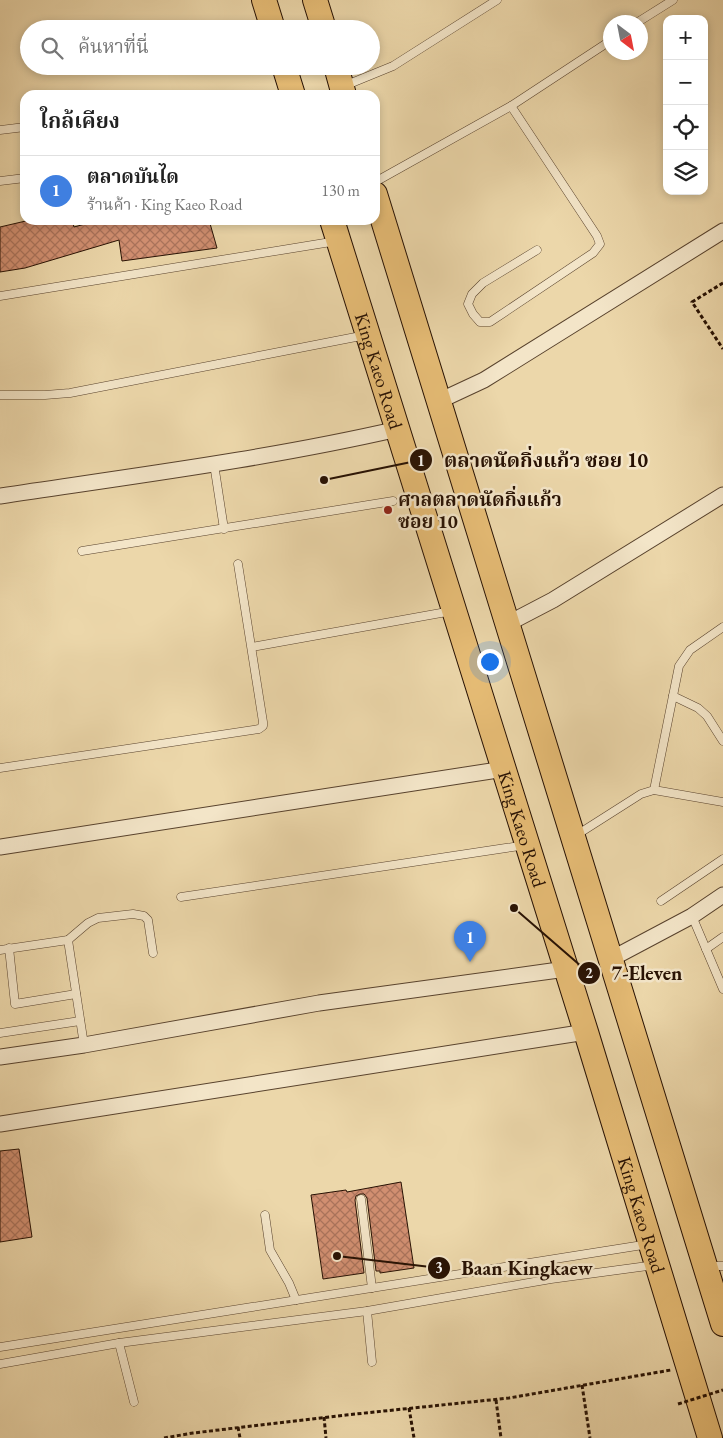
<!DOCTYPE html>
<html lang="th">
<meta charset="utf-8">
<style>
body{margin:0;font-family:"EB Garamond","Noto Serif Thai",serif;background:#f2f2f2;color:#222}
.controls{position:absolute;right:15px;top:15px;display:grid;overflow:hidden;border-radius:10px;box-shadow:0 2px 8px #0003}
.controls button{width:45px;height:45px;display:grid;place-items:center;padding:0;border:0;border-bottom:1px solid #e0e0e0;background:#fff;color:#222;font:25px sans-serif}
.compass{position:absolute;left:603px;top:15px;width:45px;height:45px;border-radius:50%;background:#fff;box-shadow:0 2px 8px #0003;rotate:148deg}
.you{position:absolute;left:489px;top:661px;width:18px;height:18px;margin:-12px;border:4px solid #fff;border-radius:50%;background:#1a73e8;box-shadow:0 0 0 8px #1a73e833}
.badge{display:grid;place-items:center;width:32px;height:32px;border-radius:50%;background:#7c3aed;color:#fff;font-size:16px;font-weight:700}
.pin{position:absolute;translate:-50% -41px;filter:drop-shadow(0 1px 2px #0008)}
.pin::after{content:'';position:absolute;top:26px;width:18px;height:15px;background:inherit;clip-path:polygon(0 0,100% 0,50% 100%)}
.list{margin:0;padding:0;list-style:none}
h2{display:flex;justify-content:space-between;align-items:center;height:65px;margin:0;padding:0 20px;font-size:21px}
h2 small{font-size:16px;font-weight:400;color:#767676}
.list li{display:grid;grid-template-columns:32px 1fr auto;gap:15px;align-items:center;box-sizing:border-box;height:70px;padding:0 20px;border-top:1px solid #e0e0e0}
.list b{display:block;font-size:19px;white-space:nowrap}
.list p{margin:0;font-size:16px;white-space:nowrap;color:#767676}
.list em{font-size:16px;font-style:normal;color:#767676}
.icon{flex:none;width:28px;height:28px;fill:none;stroke:currentColor;stroke-width:2;stroke-linecap:round;stroke-linejoin:round}
.map{position:relative;flex:none;width:723px;height:1438px;overflow:hidden}
.search{position:absolute;background:#fff;box-shadow:0 2px 8px #0003;left:20px;top:20px;width:360px;height:55px;display:flex;align-items:center;gap:12px;box-sizing:border-box;padding:0 18px;border-radius:28px;color:#767676;font-size:19px}
.panel{position:absolute;background:#fff;box-shadow:0 2px 8px #0003;left:20px;top:90px;width:360px;height:135px;border-radius:15px}
.map>svg:first-child{display:block}
.building{fill:url(#building-cross-hatch);stroke:#271103}
.lines{fill:none;stroke-linecap:round;stroke-linejoin:round}
.lane-casing{stroke:#58422d;stroke-width:9}
.street-casing{stroke:#58422d;stroke-width:17}
.primary-casing{stroke:#271103;stroke-width:26}
.path{stroke:#271103;stroke-width:3;stroke-dasharray:4 2.5;stroke-linecap:butt}
.lane{stroke:#f3e5c8;stroke-width:8}
.street{stroke:#f3e5c8;stroke-width:15}
.primary{stroke:#e6bc75;stroke-width:24}
.path-bridge{stroke:#271103;stroke-width:3;stroke-dasharray:4 2.5;stroke-linecap:butt}
.poi-dot{fill:#8f2418;stroke:#f3e5c8;stroke-width:2}
.labels{text-anchor:middle;stroke-width:5;stroke-linejoin:round;paint-order:stroke}
.street-label{font-size:19px;fill:#271103;stroke:#f3e5c8}
.poi-label{font-size:19px;font-weight:bold;fill:#271103;stroke:#f3e5c8;text-anchor:start}
.leader{fill:none;stroke:#271103;stroke-width:2}
.callout-dot{fill:#271103;stroke:#f3e5c8;stroke-width:2}
.mark-label{font-size:15px;text-anchor:middle;font-weight:bold;fill:#fff}
.callout-label{font-size:20px;text-anchor:middle;font-weight:bold;fill:#271103;stroke:#f3e5c8;stroke-width:5;stroke-linejoin:round;paint-order:stroke}
</style>
<div class="map">
<svg width="723" height="1438" viewBox="0 0 723 1438">
<defs>
<pattern id="building-cross-hatch" width="8" height="8" patternUnits="userSpaceOnUse" patternTransform="scale(1.25)"><rect width="8" height="8" fill="#d18f71"/><path d="M0 0l8 8M0 8l8-8" fill="none" stroke="#aa735b"/></pattern>
</defs>
<rect width="100%" height="100%" fill="#ecd7aa"/>
<filter id="stains"><feTurbulence type="fractalNoise" baseFrequency=".004" numOctaves="4"/><feColorMatrix values="0 0 0 0 .2 0 0 0 0 .09 0 0 0 0 .02 0 0 0 .5 -.17"/></filter>
<radialGradient id="worn" r=".72"><stop offset=".6" stop-color="#630" stop-opacity="0"/><stop offset="1" stop-color="#630" stop-opacity=".3"/></radialGradient>
<!-- building -->
<g class="building">
<path d="M30 220H72L74 227 100 220H209L217 248 122 261 119 240 25 268 0 272V227Z"/>
<path d="M19 1149 32 1237 0 1242V1151Z"/>
<path d="M401 1182 414 1268 380 1273V1271H376L367 1198 364 1194H360L356 1196 355 1200 364 1273 323 1279 311 1195 346 1190 347 1192Z"/>
</g>
<g class="lines">
<defs>
<g id="lane">
<path d="M638 22 673 0"/>
<path d="M344 86 393 66 497 0"/>
<path d="M511 106 610 41"/>
<path d="M0 130 25 127"/>
<path d="M0 181 25 178"/>
<path d="M375 182 511 106 597 236 600 244 593 253 490 322H480L473 314 468 304 472 294 483 283 537 250"/>
<path d="M0 296 337 241"/>
<path d="M0 395H45L70 393 366 335"/>
<path d="M214 464 224 529"/>
<path d="M82 551 393 501"/>
<path d="M252 647 452 611"/>
<path d="M673 696 698 708 707 716 723 741"/>
<path d="M0 768 259 729 263 726V722L238 564"/>
<path d="M654 790 679 666 690 650 723 627"/>
<path d="M575 836 641 794 654 790 723 802"/>
<path d="M181 897 526 845"/>
<path d="M661 901 723 859"/>
<path d="M692 916 723 989"/>
<path d="M68 940 84 1045"/>
<path d="M9 948 15 1004 76 994"/>
<path d="M706 949 723 937"/>
<path d="M0 950 68 940 88 923 98 918 133 914 144 916 148 920 153 953"/>
<path d="M0 1033 80 1021"/>
<path d="M361 1199 372 1288"/>
<path d="M265 1215 270 1250 289 1283 296 1300"/>
<path d="M707 1266H723"/>
<path d="M367 1311 372 1362"/>
<path d="M119 1343 134 1402"/>
<path d="M0 1347 649 1244"/>
<path d="M0 1364 119 1343 367 1311 551 1279 655 1265"/>
</g>
<g id="street">
<path d="M439 401 484 380 723 231"/>
<path d="M0 496C133 476 267 459 398 429"/>
<path d="M507 624 553 600 723 495"/>
<path d="M0 847 504 769"/>
<path d="M611 959 692 916 723 895"/>
<path d="M0 1057 84 1045 319 1003 566 969"/>
<path d="M0 1124 586 1032"/>
</g>
<g id="primary">
<path d="M264 0 273 29"/>
<path d="M315 0 324 29"/>
<path d="M284 66 293 95"/>
<path d="M336 66 344 95"/>
<path d="M375 194 723 1324"/>
<path id="s1" d="M332 220 586 1032 710 1438"/>
</g>
</defs>
<!-- lane casing -->
<use href="#lane" class="lane-casing"/>
<!-- street casing -->
<use href="#street" class="street-casing"/>
<!-- primary casing -->
<use href="#primary" class="primary-casing"/>
<!-- path -->
<g class="path">
<path d="M723 283 692 302 723 349"/>
<path d="M582 1385 590 1438"/>
<path d="M496 1400 501 1438"/>
<path d="M409 1408 414 1438"/>
<path d="M324 1417 326 1438"/>
<path d="M238 1427 240 1438"/>
<path d="M164 1438 193 1433 346 1415 509 1398 671 1370"/>
</g>
<!-- lane -->
<use href="#lane" class="lane"/>
<!-- street -->
<use href="#street" class="street"/>
<!-- primary -->
<use href="#primary" class="primary"/>
<!-- path-bridge -->
<path class="path-bridge" d="M678 1404 723 1390"/>
</g>
<!-- markers -->
<circle class="poi-dot" cx="388" cy="510" r="5"/>
<g class="labels">
<!-- street labels -->
<g class="street-label">
<text dy="7" stroke="none"><textPath href="#s1" startOffset="158">King Kaeo Road</textPath></text>
<text dy="7" stroke="none"><textPath href="#s1" startOffset="638">King Kaeo Road</textPath></text>
<text dy="7" stroke="none"><textPath href="#s1" startOffset="1042">King Kaeo Road</textPath></text>
</g>
<!-- poi labels -->
<g class="poi-label">
<text x="398" y="506">ศาลตลาดนัดกิ่งแก้ว<tspan x="398" dy="22">ซอย 10</tspan></text>
</g>
</g>
<!-- callouts -->
<path class="leader" d="M324 480L421 460M514 908L589 973M337 1256L439 1268"/>
<g class="callout-dot">
<circle cx="324" cy="480" r="5"/>
<circle cx="514" cy="908" r="5"/>
<circle cx="337" cy="1256" r="5"/>
<circle cx="421" cy="460" r="12"/>
<circle cx="589" cy="973" r="12"/>
<circle cx="439" cy="1268" r="12"/>
</g>
<g class="mark-label">
<text x="421" y="466">1</text>
<text x="589" y="978">2</text>
<text x="439" y="1273">3</text>
</g>
<g class="callout-label">
<text x="546" y="467">ตลาดนัดกิ่งแก้ว ซอย 10</text>
<text x="647" y="980">7-Eleven</text>
<text x="527" y="1275">Baan Kingkaew</text>
</g>
<rect width="100%" height="100%" filter="url(#stains)"/>
<rect width="100%" height="100%" fill="url(#worn)"/>
</svg>
<div class="controls">
<button>+</button>
<button>−</button>
<button><svg class="icon" aria-label="locate" viewBox="0 0 24 24"><circle cx="12" cy="12" r="6"/><path d="M12 2v4M12 18v4M2 12h4M18 12h4"/></svg></button>
<button><svg class="icon" aria-label="layers" viewBox="0 0 24 24"><path d="M12 4l9 5-9 5-9-5zM3 14l9 5 9-5"/></svg></button>
</div>
<svg class="compass" viewBox="-18 -18 36 36"><path d="M0-13l5 13h-10z" fill="#e53935"/><path d="M0 13l5-13h-10z" fill="#767676"/></svg>
<div class="you"></div>
<div class="pin badge" style="left:470px;top:962px;background:#3f7fe0">1</div>
<div class="search"><svg class="icon" aria-label="search" viewBox="0 0 24 24"><circle cx="10" cy="10" r="6"/><path d="M15 15l6 6"/></svg>ค้นหาที่นี่</div>
<section class="panel">
<h2>ใกล้เคียง<small></small></h2>
<ul class="list">
<li><span class="badge" style="background:#3f7fe0">1</span><div><b>ตลาดบันได</b><p>ร้านค้า · King Kaeo Road</p></div><em>130 m</em></li>
</ul>
</section>
</div>
